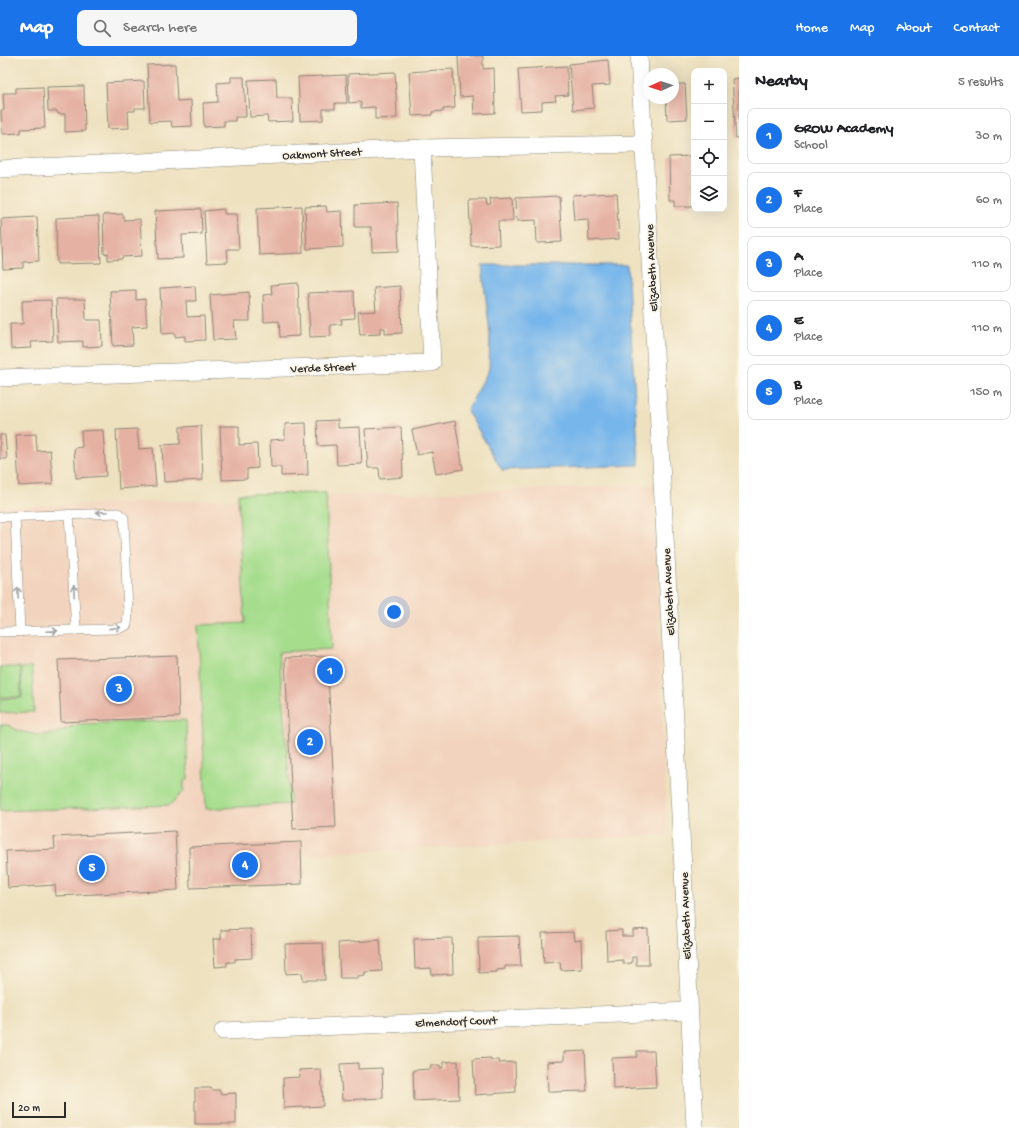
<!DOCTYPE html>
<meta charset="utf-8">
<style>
body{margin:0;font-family:"Gochi Hand",sans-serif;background:#f6f6f6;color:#202124}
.controls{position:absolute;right:12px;top:12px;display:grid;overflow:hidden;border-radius:8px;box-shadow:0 4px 16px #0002}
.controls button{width:36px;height:36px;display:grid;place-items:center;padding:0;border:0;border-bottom:1px solid #e0e0e0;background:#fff;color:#202124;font:20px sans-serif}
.compass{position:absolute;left:643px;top:12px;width:36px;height:36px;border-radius:50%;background:#fff;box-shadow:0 4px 16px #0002;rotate:267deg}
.scale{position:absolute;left:12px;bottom:10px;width:54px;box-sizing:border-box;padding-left:4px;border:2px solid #2b2b2b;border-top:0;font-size:11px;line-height:14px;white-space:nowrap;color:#2b2b2b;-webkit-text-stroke:3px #fcf5e5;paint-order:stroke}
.you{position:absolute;left:394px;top:556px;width:14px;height:14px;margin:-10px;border:3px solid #fff;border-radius:50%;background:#1a73e8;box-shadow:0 0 0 6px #1a73e833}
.badge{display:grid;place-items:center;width:26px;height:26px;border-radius:50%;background:#1a73e8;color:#fff;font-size:13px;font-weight:700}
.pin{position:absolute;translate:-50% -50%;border:2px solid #fff;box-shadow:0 1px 4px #0006}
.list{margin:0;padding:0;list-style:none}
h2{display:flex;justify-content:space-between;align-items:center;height:52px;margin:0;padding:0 16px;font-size:17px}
h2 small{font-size:13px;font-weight:400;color:#757577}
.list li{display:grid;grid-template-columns:26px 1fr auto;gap:12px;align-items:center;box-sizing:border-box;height:56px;margin:0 8px 8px;padding:0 8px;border:1px solid #e0e0e0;border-radius:8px}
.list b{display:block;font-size:15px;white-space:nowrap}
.list p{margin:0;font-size:13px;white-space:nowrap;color:#757577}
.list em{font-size:13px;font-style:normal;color:#757577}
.icon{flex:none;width:22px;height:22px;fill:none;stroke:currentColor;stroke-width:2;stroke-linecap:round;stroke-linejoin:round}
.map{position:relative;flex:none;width:739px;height:1072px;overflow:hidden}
header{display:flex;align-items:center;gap:24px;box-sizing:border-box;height:56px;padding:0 20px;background:#1a73e8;color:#fff}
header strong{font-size:19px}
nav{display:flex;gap:22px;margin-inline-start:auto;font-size:14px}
.search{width:280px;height:36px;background:#f6f6f6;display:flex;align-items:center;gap:10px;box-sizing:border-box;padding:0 14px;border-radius:8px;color:#757577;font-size:15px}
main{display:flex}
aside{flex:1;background:#fff}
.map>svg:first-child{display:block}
.built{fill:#f2d4be}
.green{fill:#a6dd8d;stroke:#68845c}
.water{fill:#77b6eb;stroke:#51708b}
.building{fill:#e5b1a3}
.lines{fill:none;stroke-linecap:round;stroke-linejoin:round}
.service-casing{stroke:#8c8676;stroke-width:10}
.minor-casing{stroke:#8c8676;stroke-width:18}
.service{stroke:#fff;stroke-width:9}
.minor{stroke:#fff;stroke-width:17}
.oneway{stroke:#a0a0a0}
.labels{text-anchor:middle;stroke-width:3.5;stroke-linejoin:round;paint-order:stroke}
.street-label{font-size:12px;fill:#2b2b2b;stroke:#fcf5e5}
</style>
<header>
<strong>Map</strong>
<div class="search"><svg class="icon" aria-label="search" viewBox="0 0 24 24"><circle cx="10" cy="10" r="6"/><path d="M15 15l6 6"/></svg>Search here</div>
<nav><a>Home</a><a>Map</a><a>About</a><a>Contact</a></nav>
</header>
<main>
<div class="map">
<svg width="739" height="1072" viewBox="0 0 739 1072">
<rect width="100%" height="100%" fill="#fcf5e5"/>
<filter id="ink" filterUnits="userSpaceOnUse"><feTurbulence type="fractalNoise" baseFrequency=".025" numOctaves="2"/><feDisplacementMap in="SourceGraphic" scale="8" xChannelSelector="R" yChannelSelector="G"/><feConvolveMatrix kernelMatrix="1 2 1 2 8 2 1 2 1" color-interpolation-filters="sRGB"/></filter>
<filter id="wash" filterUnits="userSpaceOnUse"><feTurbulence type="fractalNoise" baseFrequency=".012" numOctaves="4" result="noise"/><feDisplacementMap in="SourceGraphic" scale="16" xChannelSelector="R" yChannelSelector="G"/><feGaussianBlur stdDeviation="0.9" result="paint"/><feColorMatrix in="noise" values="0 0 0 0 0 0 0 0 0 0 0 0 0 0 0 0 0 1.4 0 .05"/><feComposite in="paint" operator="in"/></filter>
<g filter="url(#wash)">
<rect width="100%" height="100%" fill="#eee1c0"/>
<!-- built -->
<path class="built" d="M654 429 667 779 159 807 0 815V451Z"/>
<!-- green -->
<g class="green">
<path d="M326 437 332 593 279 596 291 748 206 753 198 569 245 567 238 438Z"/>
<path d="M0 611H20L21 641H0Z"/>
<path d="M32 611 34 656 0 657V643L22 642 21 612Z"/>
<path d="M186 664 188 723 184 725V735L170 749 0 755V669H8L19 675 37 679 53 678 79 668Z"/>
</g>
<!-- water -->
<path class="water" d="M482 209H627L639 409 502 414 467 355 489 313 490 278Z"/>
<g id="blocks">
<!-- building -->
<g class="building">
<path d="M458 0H483V13L494 12 495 57 474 58 473 40 460 41Z"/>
<path d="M608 4 610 29 592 30 594 52 573 54 569 8Z"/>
<path d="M175 8 177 45 191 44 192 70 172 71 171 65 150 66 147 9Z"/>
<path d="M567 10 568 39 555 40 556 45 542 46V54L521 55 518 13Z"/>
<path d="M453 13 455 52 443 53 444 55 432 56V59L412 60 409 16Z"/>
<path d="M395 16 397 62 375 63V51L361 52V46L349 47 348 18Z"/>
<path d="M346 19 347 47H335V53H323V64L300 65 298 21Z"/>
<path d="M231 21H244L246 61H235V65H224V70L204 71 203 47 218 46 217 27 231 26Z"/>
<path d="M739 22V82H736L732 23Z"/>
<path d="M276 23 277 42H292L293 65 268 66 267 60 250 61 248 24Z"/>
<path d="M144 25 145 52H135V55H128L129 72 108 73 106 27Z"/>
<path d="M673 28H685L687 63 667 64 666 42H673Z"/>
<path d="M84 30 85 75 65 76V58H58L57 55H48L47 31Z"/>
<path d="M43 31 45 72 21 73V77L2 78 1 54H4L3 37H16V32Z"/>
<path d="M693 100V150H675V144H670L669 101Z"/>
<path d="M616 137 619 183 589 185 588 163 574 164 572 139Z"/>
<path d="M559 140 562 186 537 187 536 164 517 165 516 142Z"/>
<path d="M512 142 513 165H498L499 189 471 190 469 144H486L487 149H491L490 143Z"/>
<path d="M397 147 399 195 372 196 371 171H355V149Z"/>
<path d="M302 150 303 197 259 199 257 152Z"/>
<path d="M326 150 327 156 342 155 343 191 307 193 305 151Z"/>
<path d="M201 153 202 178 182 179 183 202 158 203 155 155Z"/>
<path d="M224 153V158H237L239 193H227L228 206 207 207 204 155Z"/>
<path d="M123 158 124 164 140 163 142 200 122 201V203L108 204V197L104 198 103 159Z"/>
<path d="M99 160 101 207 57 208 56 162Z"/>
<path d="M37 161 39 205 23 206V212L3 213 1 163Z"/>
<path d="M298 227 300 280 280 281 279 265 264 266 263 239 272 238 271 229Z"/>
<path d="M195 230 196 245H186L187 261 204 260 205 284 185 285V280L175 281V277L162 278 160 232Z"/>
<path d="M400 230 402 277 385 278V272H380V278L360 279 358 256 376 255 374 232Z"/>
<path d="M136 234V244L145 243 147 270 132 271 133 289 113 290 110 235Z"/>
<path d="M354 235 355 262 341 263 342 268 330 269 331 280 310 281 308 237Z"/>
<path d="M249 236 250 265H234L236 283 213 284 210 239Z"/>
<path d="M56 243H85L86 264H101L102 290 83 291V285L58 286Z"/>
<path d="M51 244 53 285 31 286 32 292 11 293 10 268H23L22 245Z"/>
<path d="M338 364V372L360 371 362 408 337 409 336 389 318 390 317 365Z"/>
<path d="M455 365 463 413 436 418 432 396 417 399 412 374Z"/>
<path d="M306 367 308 419 281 420V411H271L270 384 285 383V368Z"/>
<path d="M201 370 203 424 164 426 162 389 180 388V371Z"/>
<path d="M220 370H239V389L257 388 258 412 247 413V423L222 424Z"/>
<path d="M401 371 403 421 380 423 379 412H368L365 373Z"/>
<path d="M137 373 139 393 153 392 156 430 119 433 116 374Z"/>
<path d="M103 374 106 420 76 422 74 392 82 391 81 375Z"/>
<path d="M36 378 37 395 50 394 53 428 19 430 16 379Z"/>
<path d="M0 379H5L7 403H0Z"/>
<path d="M177 600 179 661 61 666 58 604Z"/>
<path d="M327 600 336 771 293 773 285 602Z"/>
<path d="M175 775 178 834 56 840 55 829 8 832 6 795 55 793 54 781Z"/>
<path d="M301 786 302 828 190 832 189 791Z"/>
<path d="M251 873 252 902 235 903V906H227V910L215 911 213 883H221V874Z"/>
<path d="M648 873 649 909H636V901H632V907L623 908V904L607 905 606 875 622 874V880H633V874Z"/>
<path d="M573 876 574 885 581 884 582 913 561 914 560 906 544 907 542 877Z"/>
<path d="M519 880 521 910H505V913L497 914V916L479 917 478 881Z"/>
<path d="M452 882 453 918 432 919 431 912 415 913 414 883Z"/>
<path d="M380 884 382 915 365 916V919L358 920V922H340L338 887Z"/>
<path d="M323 887 325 924H303L302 917 286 918 285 888Z"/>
<path d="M585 995 587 1035 548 1036 547 1006 564 1005V996Z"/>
<path d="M637 995H654L656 1031 613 1033 612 1002 637 1001Z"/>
<path d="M491 1002V1004H498L499 1007 515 1006 516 1036 475 1039 473 1003Z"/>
<path d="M458 1005 459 1043 414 1045 413 1014 431 1013 430 1009H440V1012H443V1006Z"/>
<path d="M358 1007V1013L382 1012 383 1042 342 1044 340 1008Z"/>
<path d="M321 1013 323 1050 284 1052 283 1022 300 1021 299 1014Z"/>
<path d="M195 1032H211L212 1034H220V1038L236 1037V1068H195Z"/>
</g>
</g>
</g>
<g filter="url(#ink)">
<use href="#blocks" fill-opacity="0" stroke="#8c8676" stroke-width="1"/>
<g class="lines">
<defs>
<g id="service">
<path d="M69 458 76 574"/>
<path d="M15 460 20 576"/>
<path d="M0 461 118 457 124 462 128 557 127 569 123 571 114 573 0 576"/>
</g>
<g id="minor">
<path d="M639 0 683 813 695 1072"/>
<path d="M0 113 422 92 644 88"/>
<path d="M0 322 432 307 422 92"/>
<path d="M223 975 689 955"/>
</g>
</defs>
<!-- service casing -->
<use href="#service" class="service-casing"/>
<!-- minor casing -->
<use href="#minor" class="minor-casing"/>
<!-- service -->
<use href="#service" class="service"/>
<!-- minor -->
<use href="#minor" class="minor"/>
</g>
<!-- one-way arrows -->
<defs><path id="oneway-shaft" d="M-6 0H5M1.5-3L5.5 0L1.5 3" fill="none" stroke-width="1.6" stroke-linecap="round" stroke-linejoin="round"/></defs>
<g class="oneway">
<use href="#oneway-shaft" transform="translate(102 456) rotate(178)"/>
<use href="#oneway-shaft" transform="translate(74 535) rotate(-93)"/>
<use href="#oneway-shaft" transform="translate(18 537) rotate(-92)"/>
<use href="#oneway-shaft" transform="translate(115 572) rotate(-6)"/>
<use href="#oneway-shaft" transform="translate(52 575) rotate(-2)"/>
</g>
</g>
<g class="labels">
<!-- street labels -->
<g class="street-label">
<text transform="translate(322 97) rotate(-3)" y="4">Oakmont Street</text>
<text transform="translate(651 212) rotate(-93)" y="4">Elizabeth Avenue</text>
<text transform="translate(323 311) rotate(-2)" y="4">Verde Street</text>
<text transform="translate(668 536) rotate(-93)" y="4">Elizabeth Avenue</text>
<text transform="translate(685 860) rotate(-92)" y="4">Elizabeth Avenue</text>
<text transform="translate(456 965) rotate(-2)" y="4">Elmendorf Court</text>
</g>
</g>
</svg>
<div class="controls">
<button>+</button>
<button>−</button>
<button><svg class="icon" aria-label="locate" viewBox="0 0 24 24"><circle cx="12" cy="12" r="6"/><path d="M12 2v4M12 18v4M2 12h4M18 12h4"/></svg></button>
<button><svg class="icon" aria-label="layers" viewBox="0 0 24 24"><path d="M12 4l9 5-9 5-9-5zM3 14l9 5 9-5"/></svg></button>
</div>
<svg class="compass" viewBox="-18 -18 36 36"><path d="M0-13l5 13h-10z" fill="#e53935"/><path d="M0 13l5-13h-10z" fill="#757577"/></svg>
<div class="scale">20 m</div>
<div class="you"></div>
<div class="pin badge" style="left:330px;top:615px">1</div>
<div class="pin badge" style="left:310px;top:686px">2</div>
<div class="pin badge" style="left:119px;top:633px">3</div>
<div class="pin badge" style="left:245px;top:809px">4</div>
<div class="pin badge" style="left:92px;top:812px">5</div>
</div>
<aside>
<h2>Nearby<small>5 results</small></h2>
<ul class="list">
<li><span class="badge">1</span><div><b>GROW Academy</b><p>School</p></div><em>30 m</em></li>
<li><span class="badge">2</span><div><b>F</b><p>Place</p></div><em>60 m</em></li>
<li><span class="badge">3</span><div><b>A</b><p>Place</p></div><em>110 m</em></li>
<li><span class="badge">4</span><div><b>E</b><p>Place</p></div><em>110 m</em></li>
<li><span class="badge">5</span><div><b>B</b><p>Place</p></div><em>150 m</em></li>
</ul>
</aside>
</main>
